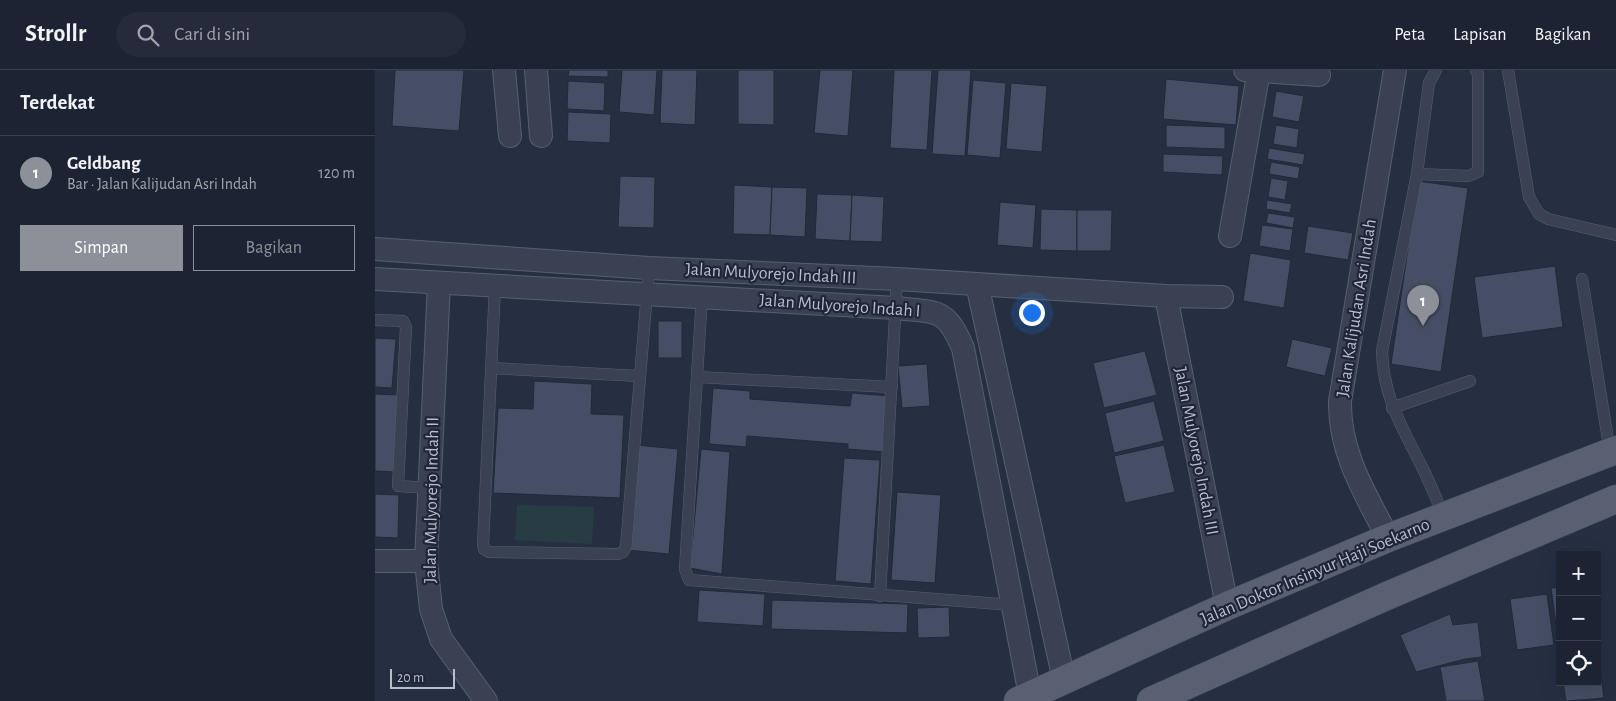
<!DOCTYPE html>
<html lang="id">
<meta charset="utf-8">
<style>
body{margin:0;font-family:"Alegreya Sans",sans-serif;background:#252b3a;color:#f1f3f6}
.controls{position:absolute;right:15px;bottom:15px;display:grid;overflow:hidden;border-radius:0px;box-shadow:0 5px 20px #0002}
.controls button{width:45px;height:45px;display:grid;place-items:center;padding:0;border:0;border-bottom:1px solid #3a404d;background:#1c2332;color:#f1f3f6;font:25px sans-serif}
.scale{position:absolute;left:15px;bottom:12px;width:65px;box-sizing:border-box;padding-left:5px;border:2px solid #b7bdcc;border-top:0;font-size:14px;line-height:18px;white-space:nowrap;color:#b7bdcc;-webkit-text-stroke:4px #1f2637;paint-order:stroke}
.you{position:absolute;left:656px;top:242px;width:18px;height:18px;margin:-12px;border:4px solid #fff;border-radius:50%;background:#1a73e8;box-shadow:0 0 0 8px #1a73e833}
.badge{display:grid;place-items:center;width:32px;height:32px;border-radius:50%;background:#8c9099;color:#fff;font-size:16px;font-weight:700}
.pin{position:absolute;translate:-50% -41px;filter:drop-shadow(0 1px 2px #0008)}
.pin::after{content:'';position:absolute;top:26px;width:18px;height:15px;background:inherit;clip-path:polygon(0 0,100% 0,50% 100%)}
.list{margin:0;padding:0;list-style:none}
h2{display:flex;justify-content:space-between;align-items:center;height:65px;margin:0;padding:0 20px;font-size:21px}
h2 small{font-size:16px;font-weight:400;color:#a0a4ac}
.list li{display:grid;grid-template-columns:32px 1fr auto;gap:15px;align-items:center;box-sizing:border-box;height:75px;padding:0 20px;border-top:1px solid #3a404d}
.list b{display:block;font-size:19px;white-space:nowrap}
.list p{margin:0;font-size:16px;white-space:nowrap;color:#a0a4ac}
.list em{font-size:16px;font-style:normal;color:#a0a4ac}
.actions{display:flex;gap:10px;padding:15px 20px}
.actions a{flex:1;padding:11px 0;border:1px solid #8c9099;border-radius:0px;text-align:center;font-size:18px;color:#8c9099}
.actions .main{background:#8c9099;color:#fff}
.icon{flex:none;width:28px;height:28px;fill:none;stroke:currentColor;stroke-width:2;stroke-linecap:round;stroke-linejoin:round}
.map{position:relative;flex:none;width:1241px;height:631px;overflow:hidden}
header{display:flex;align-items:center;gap:30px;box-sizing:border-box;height:70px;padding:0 25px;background:#1c2332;border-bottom:1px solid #3a404d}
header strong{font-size:24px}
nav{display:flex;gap:28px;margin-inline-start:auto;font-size:18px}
.search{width:350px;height:45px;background:#252b3a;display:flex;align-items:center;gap:12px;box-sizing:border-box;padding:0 18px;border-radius:28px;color:#a0a4ac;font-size:19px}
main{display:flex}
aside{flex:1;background:#1c2332}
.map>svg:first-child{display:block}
.garden{fill:#283d43}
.building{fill:#454e64;stroke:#212839}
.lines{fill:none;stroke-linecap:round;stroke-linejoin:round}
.lane-casing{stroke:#585f6f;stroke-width:12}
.street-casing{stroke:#585f6f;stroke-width:24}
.primary-casing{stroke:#444a5b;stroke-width:29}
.lane{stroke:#3a4152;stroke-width:11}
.street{stroke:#3a4152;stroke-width:22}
.primary{stroke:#586072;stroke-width:28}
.labels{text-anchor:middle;stroke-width:4.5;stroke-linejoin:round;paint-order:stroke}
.street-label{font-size:18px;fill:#b7bdcc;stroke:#1f2637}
</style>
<header>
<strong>Strollr</strong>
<div class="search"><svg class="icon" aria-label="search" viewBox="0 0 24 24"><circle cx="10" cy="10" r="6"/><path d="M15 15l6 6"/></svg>Cari di sini</div>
<nav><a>Peta</a><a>Lapisan</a><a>Bagikan</a></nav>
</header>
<main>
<aside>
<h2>Terdekat<small></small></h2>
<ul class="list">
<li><span class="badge">1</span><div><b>Geldbang</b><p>Bar · Jalan Kalijudan Asri Indah</p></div><em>120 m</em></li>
</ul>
<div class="actions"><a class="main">Simpan</a><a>Bagikan</a></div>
</aside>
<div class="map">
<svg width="1241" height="631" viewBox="0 0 1241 631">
<rect width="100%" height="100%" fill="#262f42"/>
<!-- garden -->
<path class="garden" d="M142 435 219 437 217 474 140 470Z"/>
<!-- building -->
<g class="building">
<path d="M20 0H89L84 61 17 56Z"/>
<path d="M194 0H233V7L193 6Z"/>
<path d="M247 0H282L279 45 244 42Z"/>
<path d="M287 0H322L320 55 285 53Z"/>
<path d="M363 0H399V55L363 54Z"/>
<path d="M445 0H478L473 66 439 63Z"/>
<path d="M519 0H557L552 80 515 78Z"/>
<path d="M563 0H596L590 86 557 84Z"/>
<path d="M791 9 864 16 861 55 788 49Z"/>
<path d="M598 10 631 13 625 88 592 85Z"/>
<path d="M193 11 230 13 229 41 192 39Z"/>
<path d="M636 13 672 16 667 82 631 79Z"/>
<path d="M901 21 929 26 924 52 897 47Z"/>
<path d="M193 42 236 44 235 73 192 71Z"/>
<path d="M791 55 850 57V79L791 77Z"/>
<path d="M901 55 924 59 922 78 898 74Z"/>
<path d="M894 78 930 84 928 95 892 89Z"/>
<path d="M788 84 848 86 847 105 788 102Z"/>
<path d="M896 92 925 97 923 109 894 104Z"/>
<path d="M245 106 280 107 279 158 243 157Z"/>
<path d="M896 108 913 111 910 130 893 127Z"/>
<path d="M1043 111 1093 118 1066 302 1016 294Z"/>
<path d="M359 115 397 117 395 165 358 164Z"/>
<path d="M397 117 432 118 430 167 395 165Z"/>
<path d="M442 124 477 125 475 171 440 169Z"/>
<path d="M477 125 509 127 507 172 475 171Z"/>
<path d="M892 130 917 134 915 143 891 139Z"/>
<path d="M625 132 661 135 658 178 622 175Z"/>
<path d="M666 139 702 140V181L665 180Z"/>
<path d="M702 140H737L736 181H702Z"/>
<path d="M893 143 920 147 918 158 891 153Z"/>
<path d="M887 155 918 159 915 181 884 176Z"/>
<path d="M933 156 978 163 973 190 929 183Z"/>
<path d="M875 183 916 190 909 238 868 231Z"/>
<path d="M1180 196 1188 257 1107 268 1099 207Z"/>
<rect x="283" y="251" width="24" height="37"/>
<path d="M0 268 21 269 17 318 0 317Z"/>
<path d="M917 269 957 278 950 306 911 297Z"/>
<path d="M770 281 782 325 729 338 718 293Z"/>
<path d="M552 294 555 336 527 338 523 296Z"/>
<path d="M159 311 217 314 216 344 249 345 245 428 118 423 123 338 158 339Z"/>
<path d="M338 318 375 321V329L475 336 477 323 514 326 510 382 473 379V374L372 366 371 377 334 374Z"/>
<path d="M0 324 23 325 21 402 0 401Z"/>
<path d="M779 331 789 371 739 383 730 343Z"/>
<path d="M261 375 303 379 294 484 252 480Z"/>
<path d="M789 375 800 422 750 433 739 386Z"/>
<path d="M326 379 355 382 347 504 315 498Z"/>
<path d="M469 388 505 390 496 514 460 511Z"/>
<path d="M522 422 566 425 560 513 516 510Z"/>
<path d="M0 424 24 425 23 468 0 467Z"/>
<path d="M1185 517V586L1176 518Z"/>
<path d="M324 520 390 524 388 556 322 552Z"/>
<path d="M1172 524 1179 575 1142 580 1135 529Z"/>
<path d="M397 530 533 534 532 563 396 559Z"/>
<path d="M574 537 575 567 543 568 542 538Z"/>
<path d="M1075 544 1078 555 1103 552 1107 587 1090 589 1041 602 1025 565Z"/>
<path d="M1222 577 1229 628 1191 631 1188 612H1222Z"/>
<path d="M1103 591 1110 631H1071L1065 597Z"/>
</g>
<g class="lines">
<defs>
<g id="lane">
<path d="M1061 0 1054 13 1042 104 1007 281C1008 327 1027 357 1047 397 1055 413 1062 430 1069 447"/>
<path d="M1133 0 1154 127 1164 144 1173 149 1241 165"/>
<path d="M1042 104 1093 106 1103 102V4L1101 0"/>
<path d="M1207 209 1235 382"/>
<path d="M120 216 108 474 109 479 114 482 243 484 248 482 251 477 274 198"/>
<path d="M327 226 310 499 314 510 638 535"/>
<path d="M0 250 28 251 31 257 23 416 54 418"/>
<path d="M116 298 264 306"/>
<path d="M322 307 517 317"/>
<path d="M1017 338 1095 311"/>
<path d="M505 526 522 209"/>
</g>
<g id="street">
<path d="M129 0 135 66"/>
<path d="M161 0 166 66"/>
<path d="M870 0 944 5"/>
<path d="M855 166 884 0"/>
<path d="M0 179 274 198 522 209 791 226 847 227"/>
<path d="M0 209 521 238C563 243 570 237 588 278L655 625"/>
<path d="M64 213 51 491 56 539 66 569 111 631"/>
<path d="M602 214 689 610"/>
<path d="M791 226 852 536"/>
<path d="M1013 468C990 423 964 383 965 331L1020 0"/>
<path d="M0 491H51"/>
</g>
<g id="primary">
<path d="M643 631 852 536 1013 468 1241 380"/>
<path d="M776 631 1014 525 1241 429"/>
</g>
</defs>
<!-- lane casing -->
<use href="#lane" class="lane-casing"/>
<!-- street casing -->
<use href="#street" class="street-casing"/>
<!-- primary casing -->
<use href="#primary" class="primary-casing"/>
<!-- lane -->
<use href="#lane" class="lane"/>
<!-- street -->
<use href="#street" class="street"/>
<!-- primary -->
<use href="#primary" class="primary"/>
</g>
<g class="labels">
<!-- street labels -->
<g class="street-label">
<text transform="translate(396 203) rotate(3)" y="6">Jalan Mulyorejo Indah III</text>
<text transform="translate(465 235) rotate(4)" y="6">Jalan Mulyorejo Indah I</text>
<text transform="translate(981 238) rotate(-81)" y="6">Jalan Kalijudan Asri Indah</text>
<text transform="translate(822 381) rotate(79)" y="6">Jalan Mulyorejo Indah III</text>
<text transform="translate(56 430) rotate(-89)" y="6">Jalan Mulyorejo Indah II</text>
<text transform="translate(940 501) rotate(-23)" y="6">Jalan Doktor Insinyur Haji Soekarno</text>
</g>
</g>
</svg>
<div class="controls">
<button>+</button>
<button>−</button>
<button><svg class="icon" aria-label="locate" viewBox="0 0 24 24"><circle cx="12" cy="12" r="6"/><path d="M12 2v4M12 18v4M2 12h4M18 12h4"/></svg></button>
</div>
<div class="scale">20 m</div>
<div class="you"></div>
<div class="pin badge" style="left:1048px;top:256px">1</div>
</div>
</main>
